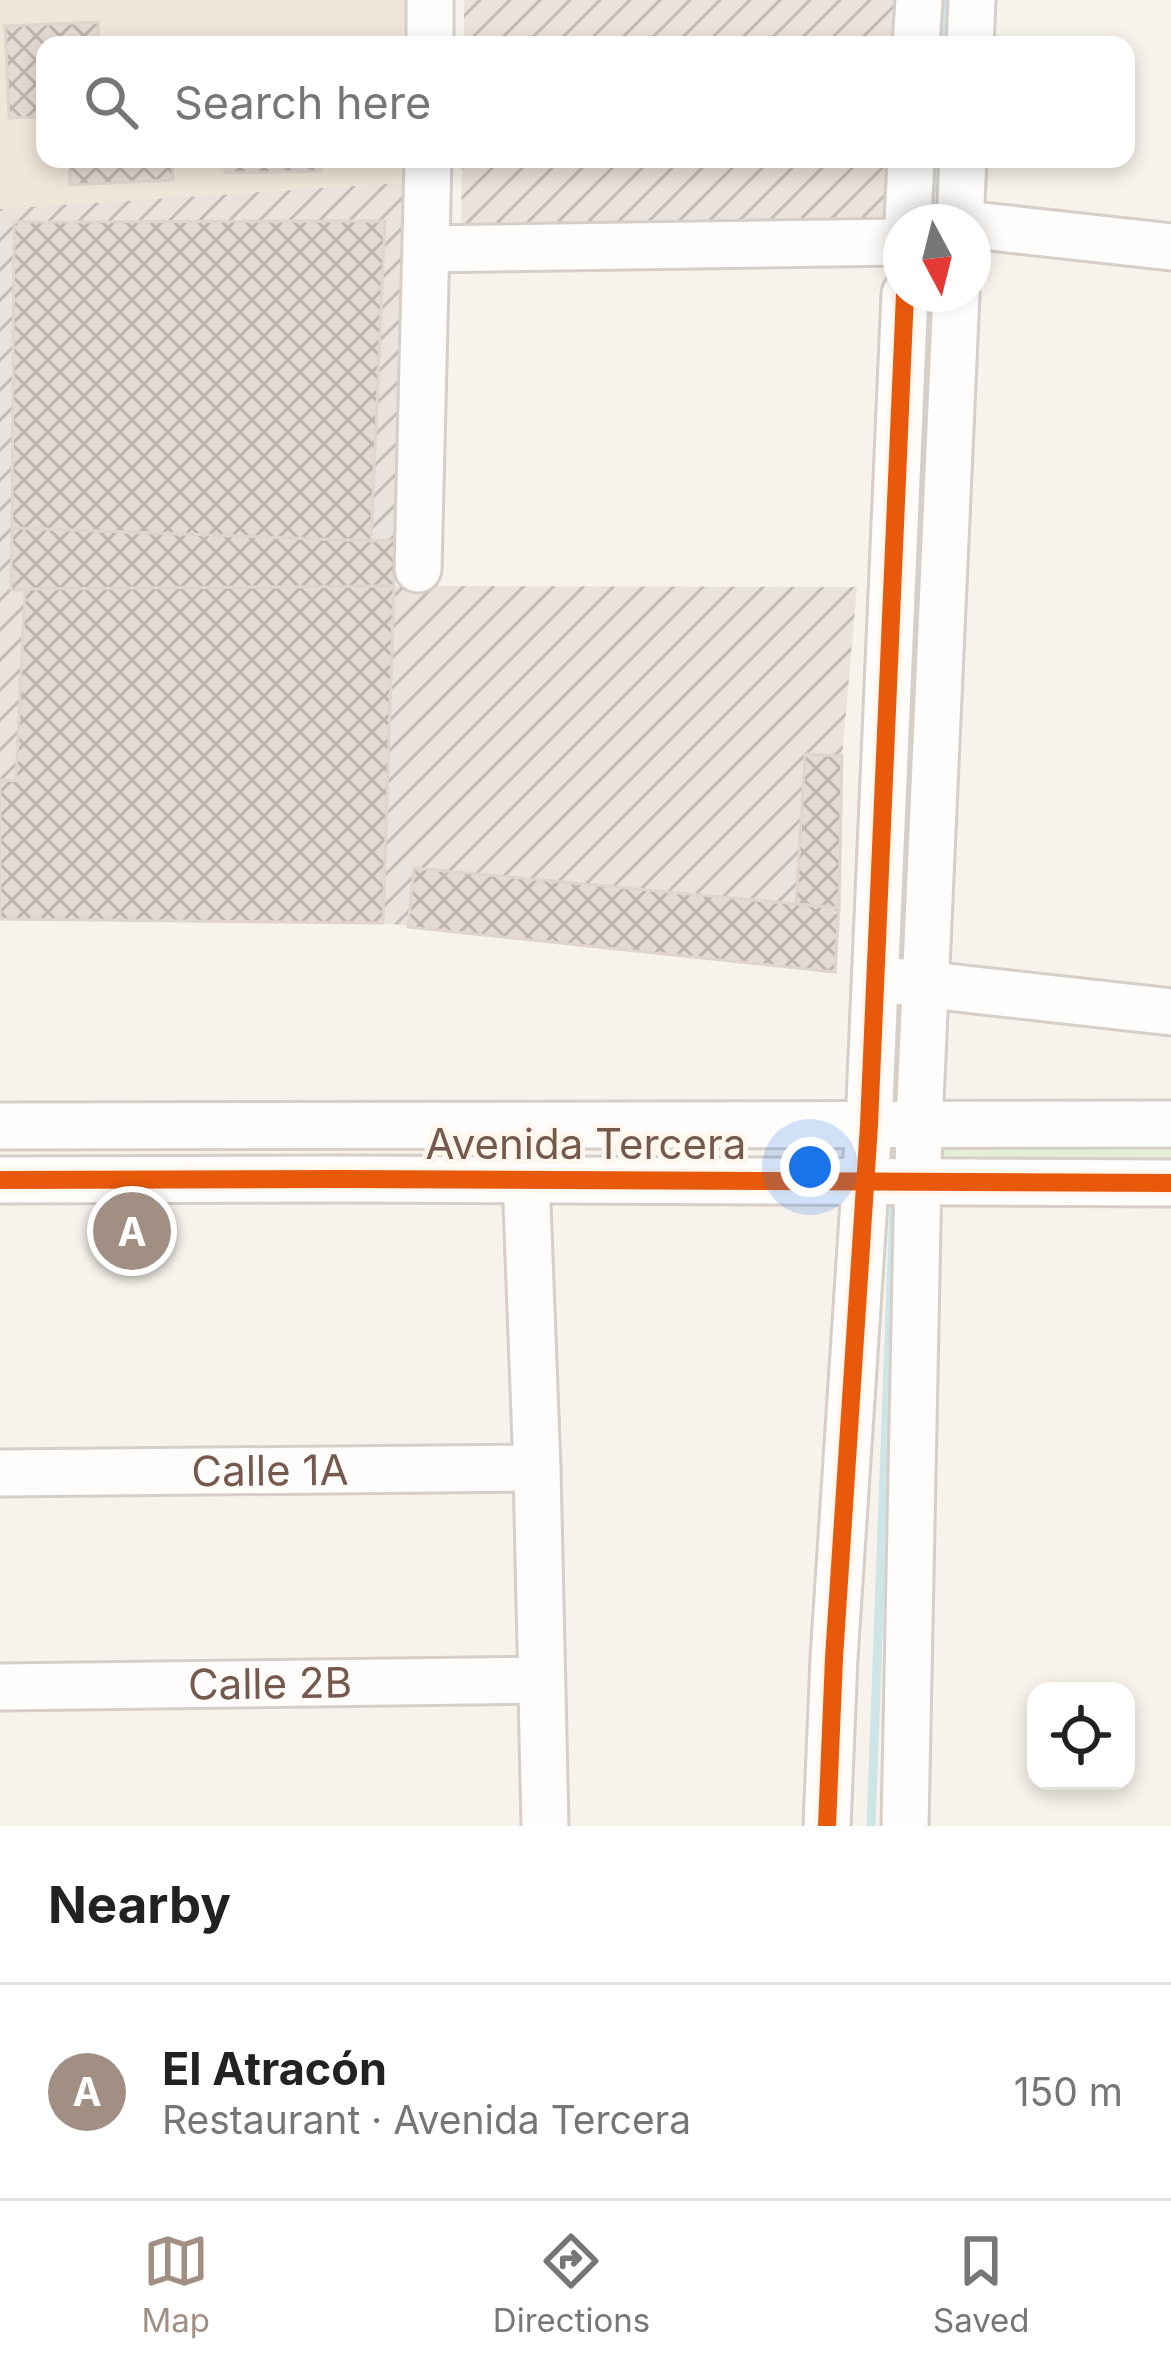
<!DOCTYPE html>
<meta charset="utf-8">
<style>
body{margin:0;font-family:Inter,sans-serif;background:#f6f6f6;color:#222}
.controls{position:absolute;right:36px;bottom:36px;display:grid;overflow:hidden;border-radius:24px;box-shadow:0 6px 18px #0003}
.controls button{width:108px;height:108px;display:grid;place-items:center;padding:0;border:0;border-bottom:3px solid #e0e0e0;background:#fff;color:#222;font:60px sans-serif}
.compass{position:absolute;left:883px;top:204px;width:108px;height:108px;border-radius:50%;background:#fff;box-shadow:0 6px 18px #0003;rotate:173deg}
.you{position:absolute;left:810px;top:1167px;width:42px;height:42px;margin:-30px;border:9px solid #fff;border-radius:50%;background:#1a73e8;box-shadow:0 0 0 18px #1a73e833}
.badge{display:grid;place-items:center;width:78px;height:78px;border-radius:50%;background:#a28f84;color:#fff;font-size:39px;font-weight:700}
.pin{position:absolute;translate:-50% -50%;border:6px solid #fff;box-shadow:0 3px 12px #0006}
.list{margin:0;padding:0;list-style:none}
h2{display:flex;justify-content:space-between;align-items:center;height:156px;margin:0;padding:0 48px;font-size:51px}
h2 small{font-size:39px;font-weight:400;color:#767676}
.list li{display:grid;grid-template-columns:78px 1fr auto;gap:36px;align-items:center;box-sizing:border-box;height:216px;padding:0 48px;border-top:3px solid #e0e0e0}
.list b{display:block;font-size:45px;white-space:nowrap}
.list p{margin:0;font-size:39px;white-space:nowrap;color:#767676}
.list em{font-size:39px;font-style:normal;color:#767676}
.icon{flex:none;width:66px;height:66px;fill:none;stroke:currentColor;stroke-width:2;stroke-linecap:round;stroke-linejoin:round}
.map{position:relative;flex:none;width:1171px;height:1826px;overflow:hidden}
.search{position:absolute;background:#fff;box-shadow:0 6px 18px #0003;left:36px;right:36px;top:36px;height:132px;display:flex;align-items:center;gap:30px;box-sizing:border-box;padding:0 42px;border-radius:24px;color:#767676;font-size:45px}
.sheet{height:372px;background:#fff}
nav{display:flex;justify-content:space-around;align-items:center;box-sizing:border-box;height:168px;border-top:3px solid #e0e0e0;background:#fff;font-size:33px;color:#767676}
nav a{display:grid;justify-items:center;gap:6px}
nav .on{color:#a28f84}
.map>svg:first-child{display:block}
.residential{fill:#f0e5d9}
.industrial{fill:url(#industrial-furrows)}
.grass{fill:#e4edd6}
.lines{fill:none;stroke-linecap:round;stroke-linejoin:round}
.stream{stroke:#cde5e7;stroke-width:9}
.building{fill:url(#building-cross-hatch);stroke:#e0d5cd;stroke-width:3}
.minor-casing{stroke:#d6cec8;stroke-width:51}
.minor{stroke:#fefdfc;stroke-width:45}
.cycleway-casing{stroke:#fef7ed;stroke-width:26}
.cycleway{stroke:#e8590c;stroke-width:18}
.labels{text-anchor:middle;stroke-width:10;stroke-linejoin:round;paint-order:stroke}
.street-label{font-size:42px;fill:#74594c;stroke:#fef7ed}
</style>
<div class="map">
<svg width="1171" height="1826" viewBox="0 0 1171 1826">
<defs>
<pattern id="industrial-furrows" width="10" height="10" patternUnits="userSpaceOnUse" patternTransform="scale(3)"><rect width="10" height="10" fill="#eae2dc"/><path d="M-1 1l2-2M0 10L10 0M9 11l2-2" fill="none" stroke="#c2bab5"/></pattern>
<pattern id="building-cross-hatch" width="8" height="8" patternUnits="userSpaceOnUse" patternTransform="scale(3)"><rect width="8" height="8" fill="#e3dad3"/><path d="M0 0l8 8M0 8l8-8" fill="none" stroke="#bdb4ad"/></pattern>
</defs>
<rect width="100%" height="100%" fill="#f7f2eb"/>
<!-- residential -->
<path class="residential" d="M0 0H406L405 45H45V159H404L403 183 0 209Z"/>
<!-- industrial -->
<g class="industrial">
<path d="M464 0H897L895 45H464Z"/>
<path d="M462 159H890L887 231 461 235Z"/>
<path d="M403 183 394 586 857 587 842 756 835 972 383 923 0 919V209Z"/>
</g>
<!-- grass -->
<path class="grass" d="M933 1129 1171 1132V1167H938Z"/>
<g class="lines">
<!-- stream -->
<g class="stream">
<path d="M942 45 944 0"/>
<path d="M936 188 938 159"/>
<path d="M907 775 931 294"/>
<path d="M871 1826 894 1205"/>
</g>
</g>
<!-- building -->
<g class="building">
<path d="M98 22 99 45H45V117L9 118 5 26Z"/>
<path d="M69 159H172L173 180 70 185Z"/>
<path d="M225 159H321V171L225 173Z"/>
<path d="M385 221 371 541 12 528 14 222Z"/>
<path d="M12 528 371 541 395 540 394 586 11 590Z"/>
<path d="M394 586 383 923 0 919V780L16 781 25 589Z"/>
<path d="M805 754 842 756 839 908 796 904Z"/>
<path d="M414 868 839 908 835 972 408 927Z"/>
</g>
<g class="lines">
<defs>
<g id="minor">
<path d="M430 45V0"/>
<path d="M916 45 919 0"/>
<path d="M970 45 972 0"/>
<path d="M908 222 911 159"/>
<path d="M960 222 963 159"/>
<path d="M973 225 1171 247"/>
<path d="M427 249 901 242"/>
<path d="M418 569 428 159"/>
<path d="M894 981 1171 1012"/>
<path d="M0 1126 1171 1124"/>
<path d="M525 1151 537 1468 545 1826"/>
<path d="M0 1180 341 1179 1171 1183"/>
<path id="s1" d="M0 1473 537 1468"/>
<path id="s2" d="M0 1687 541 1680"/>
<path d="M827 1826 834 1658 869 1125 905 294"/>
<path d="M905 1826 919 1124 956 294"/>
</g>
</defs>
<!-- minor casing -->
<use href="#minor" class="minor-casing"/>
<!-- minor -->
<use href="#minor" class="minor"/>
<defs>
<g id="cycleway">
<path d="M0 1180 341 1179 1171 1183"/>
<path d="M827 1826 834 1658 869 1125 905 294"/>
</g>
</defs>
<!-- cycleway casing -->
<use href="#cycleway" class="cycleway-casing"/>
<!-- cycleway -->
<use href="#cycleway" class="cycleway"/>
</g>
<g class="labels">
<!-- street labels -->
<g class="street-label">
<text x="586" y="1159">Avenida Tercera</text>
<text dy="15" stroke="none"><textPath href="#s1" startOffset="270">Calle 1A</textPath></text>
<text dy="15" stroke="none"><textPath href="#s2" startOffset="270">Calle 2B</textPath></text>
</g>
</g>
</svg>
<div class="controls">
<button><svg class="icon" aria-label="locate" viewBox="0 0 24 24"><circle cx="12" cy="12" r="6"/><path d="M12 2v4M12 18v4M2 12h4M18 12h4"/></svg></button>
</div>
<svg class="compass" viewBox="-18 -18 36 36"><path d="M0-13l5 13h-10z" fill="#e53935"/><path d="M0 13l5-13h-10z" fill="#767676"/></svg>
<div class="you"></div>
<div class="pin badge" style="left:132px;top:1231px">A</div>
<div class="search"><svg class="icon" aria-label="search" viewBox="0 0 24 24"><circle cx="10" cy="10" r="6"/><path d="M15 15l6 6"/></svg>Search here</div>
</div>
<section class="sheet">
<h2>Nearby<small></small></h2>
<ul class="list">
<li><span class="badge">A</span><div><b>El Atracón</b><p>Restaurant · Avenida Tercera</p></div><em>150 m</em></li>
</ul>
</section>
<nav>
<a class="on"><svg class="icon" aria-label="map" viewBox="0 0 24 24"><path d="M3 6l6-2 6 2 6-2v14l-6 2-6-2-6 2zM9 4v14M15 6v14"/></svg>Map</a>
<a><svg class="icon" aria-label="directions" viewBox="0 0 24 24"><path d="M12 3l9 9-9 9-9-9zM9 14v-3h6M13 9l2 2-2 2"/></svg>Directions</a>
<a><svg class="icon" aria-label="saved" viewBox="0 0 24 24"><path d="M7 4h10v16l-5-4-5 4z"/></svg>Saved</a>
</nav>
